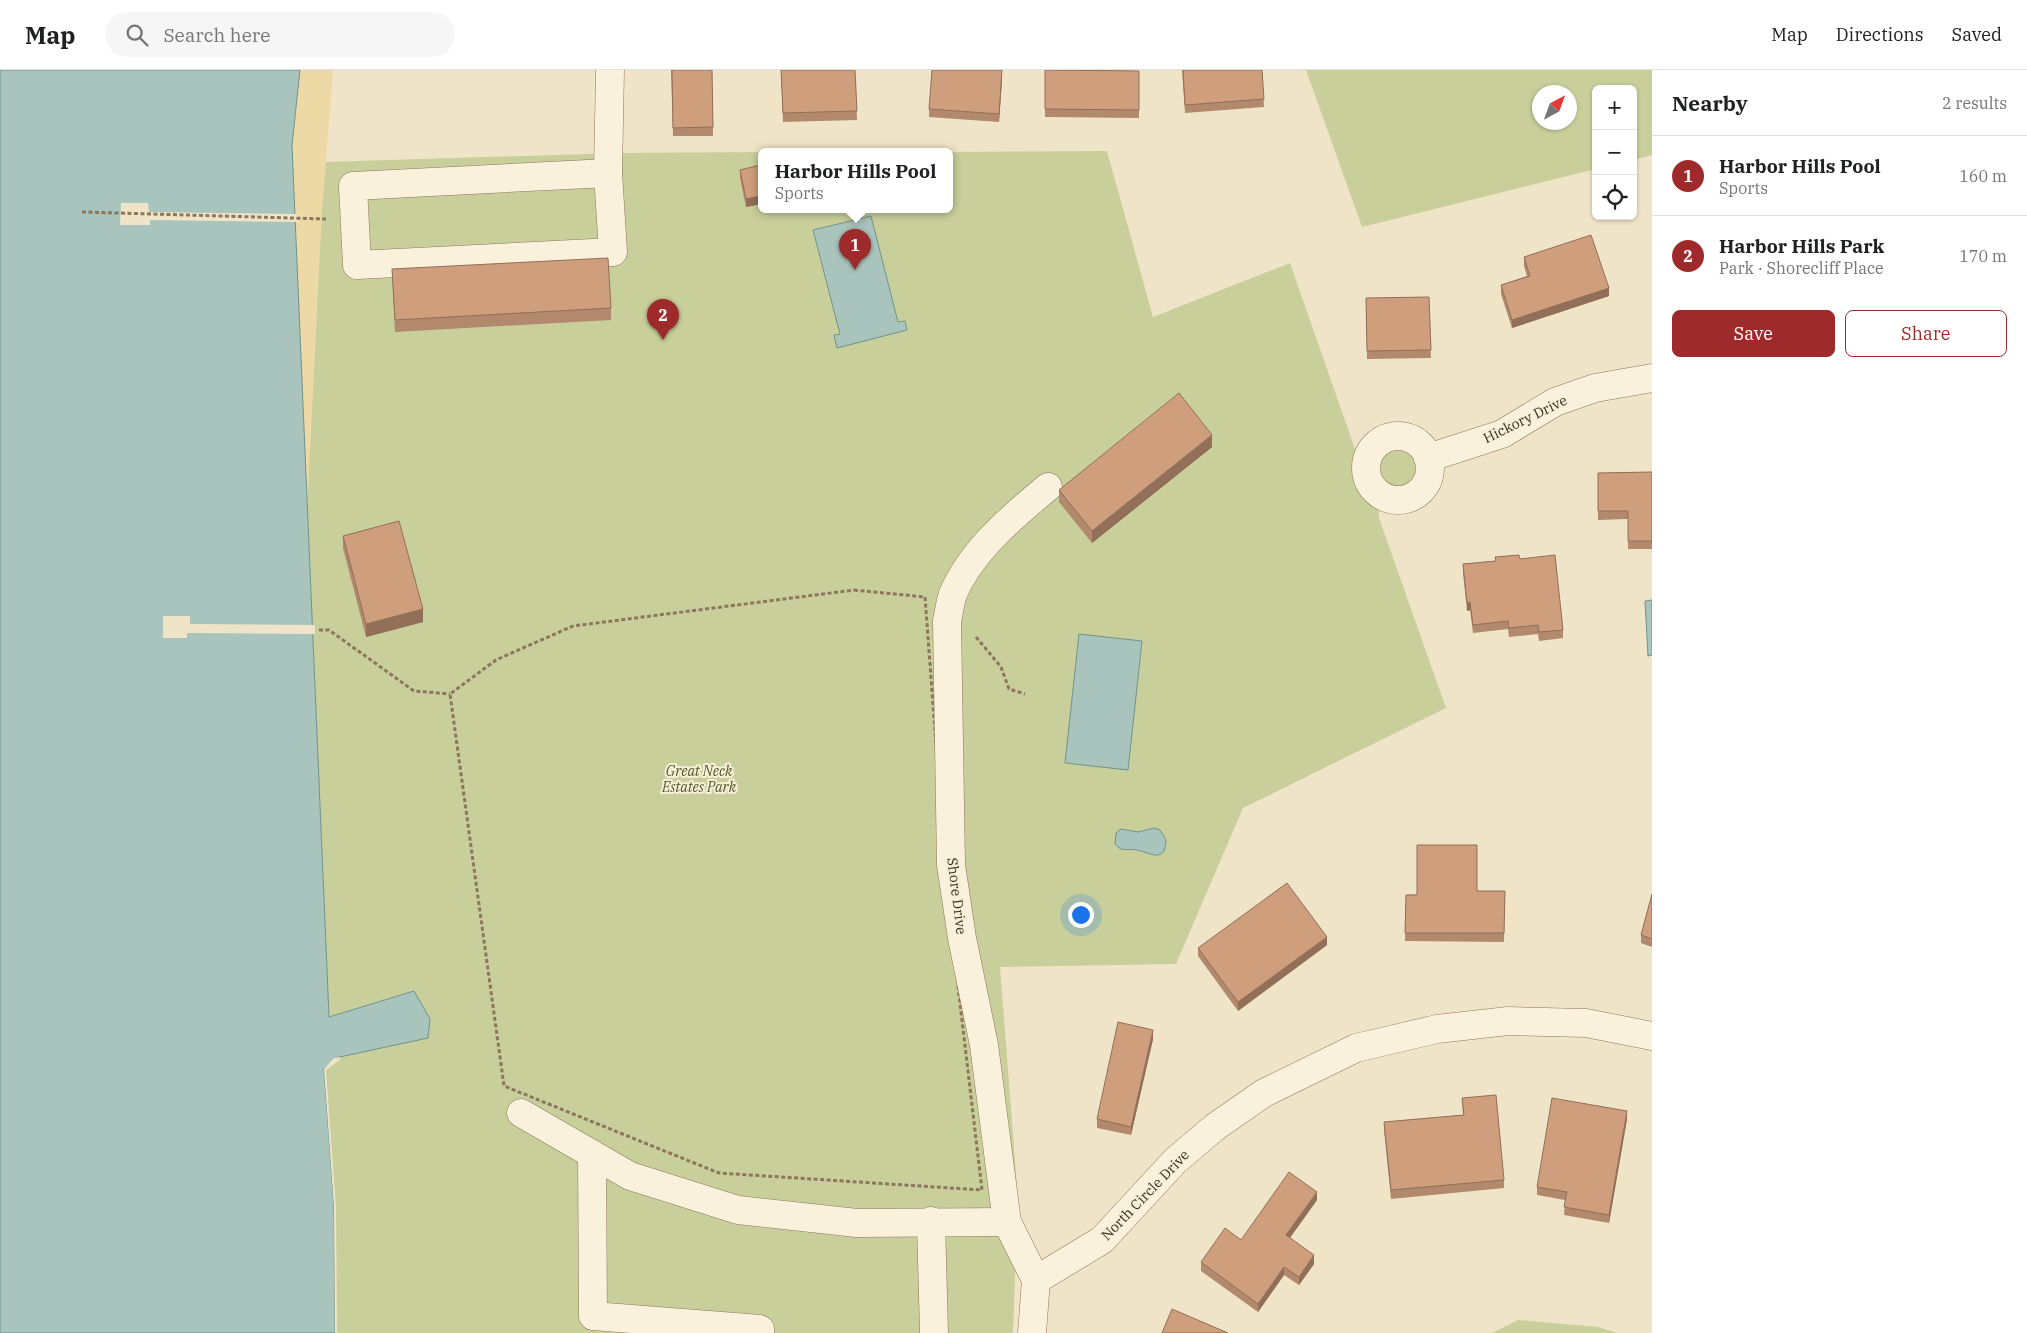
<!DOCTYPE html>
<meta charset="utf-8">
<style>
body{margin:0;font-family:"IBM Plex Serif",serif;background:#f6f6f6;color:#202124}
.controls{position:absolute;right:15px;top:15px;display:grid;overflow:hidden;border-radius:8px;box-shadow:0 1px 4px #0004}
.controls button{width:45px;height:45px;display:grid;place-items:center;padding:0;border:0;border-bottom:1px solid #e0e0e0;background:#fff;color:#202124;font:25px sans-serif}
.compass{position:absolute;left:1532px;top:15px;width:45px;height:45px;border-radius:50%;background:#fff;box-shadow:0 1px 4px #0004;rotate:41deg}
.you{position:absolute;left:1080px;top:844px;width:18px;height:18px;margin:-12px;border:4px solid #fff;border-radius:50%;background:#1a73e8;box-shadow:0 0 0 8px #1a73e833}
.badge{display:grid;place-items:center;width:32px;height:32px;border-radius:50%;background:#9e2a2b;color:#fff;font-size:16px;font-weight:700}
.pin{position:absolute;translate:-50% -41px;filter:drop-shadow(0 1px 2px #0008)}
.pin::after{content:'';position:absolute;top:26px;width:18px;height:15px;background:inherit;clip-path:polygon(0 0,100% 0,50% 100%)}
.popup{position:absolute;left:758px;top:78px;width:195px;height:65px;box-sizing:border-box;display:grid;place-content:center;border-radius:8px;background:#fff;filter:drop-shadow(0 1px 4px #0005);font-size:16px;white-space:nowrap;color:#757577}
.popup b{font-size:19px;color:#202124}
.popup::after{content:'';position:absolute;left:50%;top:100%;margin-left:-10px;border:10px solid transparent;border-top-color:#fff}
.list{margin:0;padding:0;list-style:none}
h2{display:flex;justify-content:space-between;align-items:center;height:65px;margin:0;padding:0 20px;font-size:21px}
h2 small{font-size:16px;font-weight:400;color:#757577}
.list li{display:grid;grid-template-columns:32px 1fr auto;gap:15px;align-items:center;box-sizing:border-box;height:80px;padding:0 20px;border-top:1px solid #e0e0e0}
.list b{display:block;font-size:19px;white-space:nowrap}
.list p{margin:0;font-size:16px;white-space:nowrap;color:#757577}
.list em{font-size:16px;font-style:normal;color:#757577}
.actions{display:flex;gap:10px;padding:15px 20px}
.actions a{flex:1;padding:11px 0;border:1px solid #9e2a2b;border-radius:8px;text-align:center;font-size:18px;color:#9e2a2b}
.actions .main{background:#9e2a2b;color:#fff}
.icon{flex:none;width:28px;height:28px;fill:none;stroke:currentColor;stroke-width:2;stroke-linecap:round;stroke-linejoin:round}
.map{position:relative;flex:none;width:1652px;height:1263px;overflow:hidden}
header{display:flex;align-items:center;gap:30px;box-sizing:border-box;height:70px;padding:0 25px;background:#fff;border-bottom:1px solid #e0e0e0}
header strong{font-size:24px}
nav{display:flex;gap:28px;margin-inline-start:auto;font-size:18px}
.search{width:350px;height:45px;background:#f6f6f6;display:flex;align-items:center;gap:12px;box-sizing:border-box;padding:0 18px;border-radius:28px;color:#757577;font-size:19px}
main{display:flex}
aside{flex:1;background:#fff}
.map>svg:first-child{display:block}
.green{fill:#c9cf9b;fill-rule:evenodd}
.sand{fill:#ecd9a5}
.water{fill:#a9c4bc;stroke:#6f938a}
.pier{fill:#f0e4c8}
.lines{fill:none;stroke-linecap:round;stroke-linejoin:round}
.minor-casing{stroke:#8d765c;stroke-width:29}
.path{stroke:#8d765c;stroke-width:3;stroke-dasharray:4 2.5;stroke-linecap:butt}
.minor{stroke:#faf1dc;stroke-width:28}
.wall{fill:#b2896c}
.shaded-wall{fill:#916f58}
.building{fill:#cf9f7d;stroke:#916f58}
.labels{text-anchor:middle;stroke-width:4;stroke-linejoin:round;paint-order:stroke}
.street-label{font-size:14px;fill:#3d2e20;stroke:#f7eed8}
.park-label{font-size:14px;font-style:italic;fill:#4d5a26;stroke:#f7eed8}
</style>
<header>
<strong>Map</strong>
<div class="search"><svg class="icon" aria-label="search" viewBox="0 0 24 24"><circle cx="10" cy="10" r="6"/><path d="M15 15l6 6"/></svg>Search here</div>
<nav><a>Map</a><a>Directions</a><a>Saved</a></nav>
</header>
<main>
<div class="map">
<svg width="1652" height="1263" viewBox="0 0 1652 1263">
<rect width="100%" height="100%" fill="#f0e4c8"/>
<!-- green -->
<g class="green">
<path d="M1306 0H1652V85L1633 90V19H1596V99L1362 157ZM1540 22H1570V52H1540Z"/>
<path d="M1107 81 1153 247 1290 193 1355 379 1376 418 1379 448 1446 638 1243 738 1176 894 1000 897 1018 1128 1013 1263H335L334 1137 324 999 414 921 329 947 293 93 618 83 761 82V139H949V82Z"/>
<circle cx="1398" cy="397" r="27"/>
<path d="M1518 1250 1598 1257 1617 1263H1492Z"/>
</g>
<!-- sand -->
<path class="sand" d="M300 0H333L322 141 307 440 292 75Z"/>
<!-- water -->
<g class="water">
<path d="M0 0H300L292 75 329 947 414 921 430 949 428 968 335 988 324 999 334 1137 335 1263H0Z"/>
<path d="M871 146 898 252 905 251 907 260 837 278 834 265 840 264 813 160Z"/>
<path d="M1652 530V585L1648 586 1645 531Z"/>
<path d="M1079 564 1142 571 1128 700 1065 693Z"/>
<path d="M1154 758 1160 760 1166 770C1165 794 1151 783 1137 780 1127 778 1122 783 1115 774L1116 763 1121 759 1138 762Z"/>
</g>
<!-- pier -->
<g class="pier">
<path d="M121 133H148L149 142 297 144 298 152 150 150V155H120Z"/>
<path d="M163 546H190V554L315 555V564L187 563V568H163Z"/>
<path d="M340 987V990L326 1000 336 1137 337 1263H335L334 1137 324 999 334 988Z"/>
</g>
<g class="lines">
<defs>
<g id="minor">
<path d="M608 103 613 182 357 195 353 116Z"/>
<path d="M608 103 610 0"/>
<circle cx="1398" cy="398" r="32"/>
<path d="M1428 388 1502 364 1555 332 1595 318 1652 308"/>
<path d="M521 1043 630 1106 738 1140 857 1153 1007 1152"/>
<path d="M592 1084 593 1246 760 1259V1263"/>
<path d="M931 1151 934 1263"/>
<path d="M1036 1210 1102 1170 1175 1091 1215 1057 1264 1023 1356 978 1437 959 1508 951 1586 953 1652 966"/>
<path d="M1032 1263 1036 1210 1007 1152 984 975 962 868 951 795 947 551C949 543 950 532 953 524 971 481 1013 446 1048 417"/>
</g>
</defs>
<!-- minor casing -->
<use href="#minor" class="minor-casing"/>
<!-- path -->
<g class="path">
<path d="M82 142 326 149"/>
<path d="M854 520 925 527 938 702 941 772 982 1120 719 1103 504 1016 450 624 496 590 573 556Z"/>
<path d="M319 560H329L414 621 450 624"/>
<path d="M976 567 1001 597 1009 619 1025 624"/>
</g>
<!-- minor -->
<use href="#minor" class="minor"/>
</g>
<!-- wall -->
<g class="wall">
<path d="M671 0H712L713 66H673Z"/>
<path d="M781 0H855L857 50 783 52Z"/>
<path d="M1045 0 1139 1V48L1045 47Z"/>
<path d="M1182 0H1262L1264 37 1185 43Z"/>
<path d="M1002 9 999 52 929 47V39Z"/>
<path d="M761 95V134L746 137 740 108V100Z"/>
<path d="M1524 187 1609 226 1512 258 1501 224V215L1527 206 1524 196Z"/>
<path d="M392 199 611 238V250L395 262Z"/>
<path d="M1429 227 1431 288 1367 289 1366 228Z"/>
<path d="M1212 377 1092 473 1059 432V420Z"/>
<path d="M1652 402V479H1628V449L1598 450V403Z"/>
<path d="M343 466 423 552 366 567 343 478Z"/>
<path d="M1495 487 1520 489 1563 560V568L1539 571 1538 564 1509 567 1508 559 1473 563 1470 540 1467 541 1463 503V494L1495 491Z"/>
<path d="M1477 821H1505L1504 872 1405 871 1406 825Z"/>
<path d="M1652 824V877L1641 873V865Z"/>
<path d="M1327 875 1238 941 1198 886V878Z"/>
<path d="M1153 969 1131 1065 1097 1058V1049Z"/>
<path d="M1462 1028 1504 1110V1118L1391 1129 1384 1060V1052L1463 1045Z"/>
<path d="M1627 1049 1609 1153 1564 1145 1565 1130 1537 1125V1117Z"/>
<path d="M1317 1130 1290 1168 1314 1194 1299 1215 1284 1205 1258 1242 1201 1201V1192L1241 1170Z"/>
</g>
<!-- shaded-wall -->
<g class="shaded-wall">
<path d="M1002 0V9L999 52V44Z"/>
<path d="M761 126V134L746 137V129Z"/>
<path d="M1609 218V226L1512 258V250Z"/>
<path d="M1212 365V377L1092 473V461Z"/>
<path d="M1470 532V540L1467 541V533Z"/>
<path d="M423 539V552L366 567V554Z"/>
<path d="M1327 867V875L1238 941V932Z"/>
<path d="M1153 960V969L1131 1065V1057Z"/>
<path d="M1627 1041V1049L1609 1153V1145Z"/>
<path d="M1317 1122V1130L1286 1173V1165Z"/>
<path d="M1314 1185V1194L1299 1215V1207Z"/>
<path d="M1284 1197V1205L1258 1242V1234Z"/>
</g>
<!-- building -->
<g class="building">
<path d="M672 0H712L713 57 673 58Z"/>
<path d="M781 0H855L857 41 783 43Z"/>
<path d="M932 0H1002L999 44 929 39Z"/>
<path d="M1045 0 1139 1V40L1045 39Z"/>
<path d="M1183 0H1262L1264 29 1185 35Z"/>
<path d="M761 95V126L746 129 740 100Z"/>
<path d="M1591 165 1609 218 1512 250 1501 215 1530 206 1524 187Z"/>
<path d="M608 188 611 238 395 250 392 199Z"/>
<path d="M1429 227 1431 280 1367 281 1366 228Z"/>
<path d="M1179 323 1212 365 1092 461 1059 420Z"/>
<path d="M1652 402V471H1628V441H1598V403Z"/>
<path d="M399 451 423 539 366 554 343 466Z"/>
<path d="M1519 485 1520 489 1555 485 1563 560 1539 562 1538 555 1509 558 1508 551 1473 555 1470 532 1467 533 1463 494 1496 491 1495 487Z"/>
<path d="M1417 775H1477V821H1505L1504 863H1405L1406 825H1417Z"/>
<path d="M1287 813 1327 867 1238 932 1198 878Z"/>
<path d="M1652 824V869L1641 865Z"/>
<path d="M1118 952 1153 960 1131 1057 1097 1049Z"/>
<path d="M1496 1025 1504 1110 1391 1120 1384 1052 1464 1045 1462 1028Z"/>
<path d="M1552 1028 1627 1041 1609 1145 1564 1137 1567 1122 1537 1117Z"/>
<path d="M1289 1102 1317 1122 1286 1165 1314 1185 1299 1207 1284 1197 1258 1234 1201 1192 1225 1158 1241 1170Z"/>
<path d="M1172 1239 1228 1263H1162Z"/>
</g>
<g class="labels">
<!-- street labels -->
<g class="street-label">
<text transform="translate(1525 349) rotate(-26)" y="5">Hickory Drive</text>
<text transform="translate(957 826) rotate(83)" y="5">Shore Drive</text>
<text transform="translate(1145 1125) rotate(-46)" y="5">North Circle Drive</text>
</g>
<!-- park labels -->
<g class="park-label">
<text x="699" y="706">Great Neck<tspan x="699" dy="16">Estates Park</tspan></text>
</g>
</g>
</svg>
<div class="controls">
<button>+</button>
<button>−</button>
<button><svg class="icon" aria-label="locate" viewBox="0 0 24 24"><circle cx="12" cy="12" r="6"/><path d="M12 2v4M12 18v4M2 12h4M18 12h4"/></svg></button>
</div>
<svg class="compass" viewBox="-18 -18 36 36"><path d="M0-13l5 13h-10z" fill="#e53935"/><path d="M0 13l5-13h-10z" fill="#757577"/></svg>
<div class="you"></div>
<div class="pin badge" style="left:855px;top:200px">1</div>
<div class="popup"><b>Harbor Hills Pool</b>Sports</div>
<div class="pin badge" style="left:663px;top:270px">2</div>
</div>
<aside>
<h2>Nearby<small>2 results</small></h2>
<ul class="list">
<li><span class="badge">1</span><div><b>Harbor Hills Pool</b><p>Sports</p></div><em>160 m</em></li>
<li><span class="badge">2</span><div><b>Harbor Hills Park</b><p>Park · Shorecliff Place</p></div><em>170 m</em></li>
</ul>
<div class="actions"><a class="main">Save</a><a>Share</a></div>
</aside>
</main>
